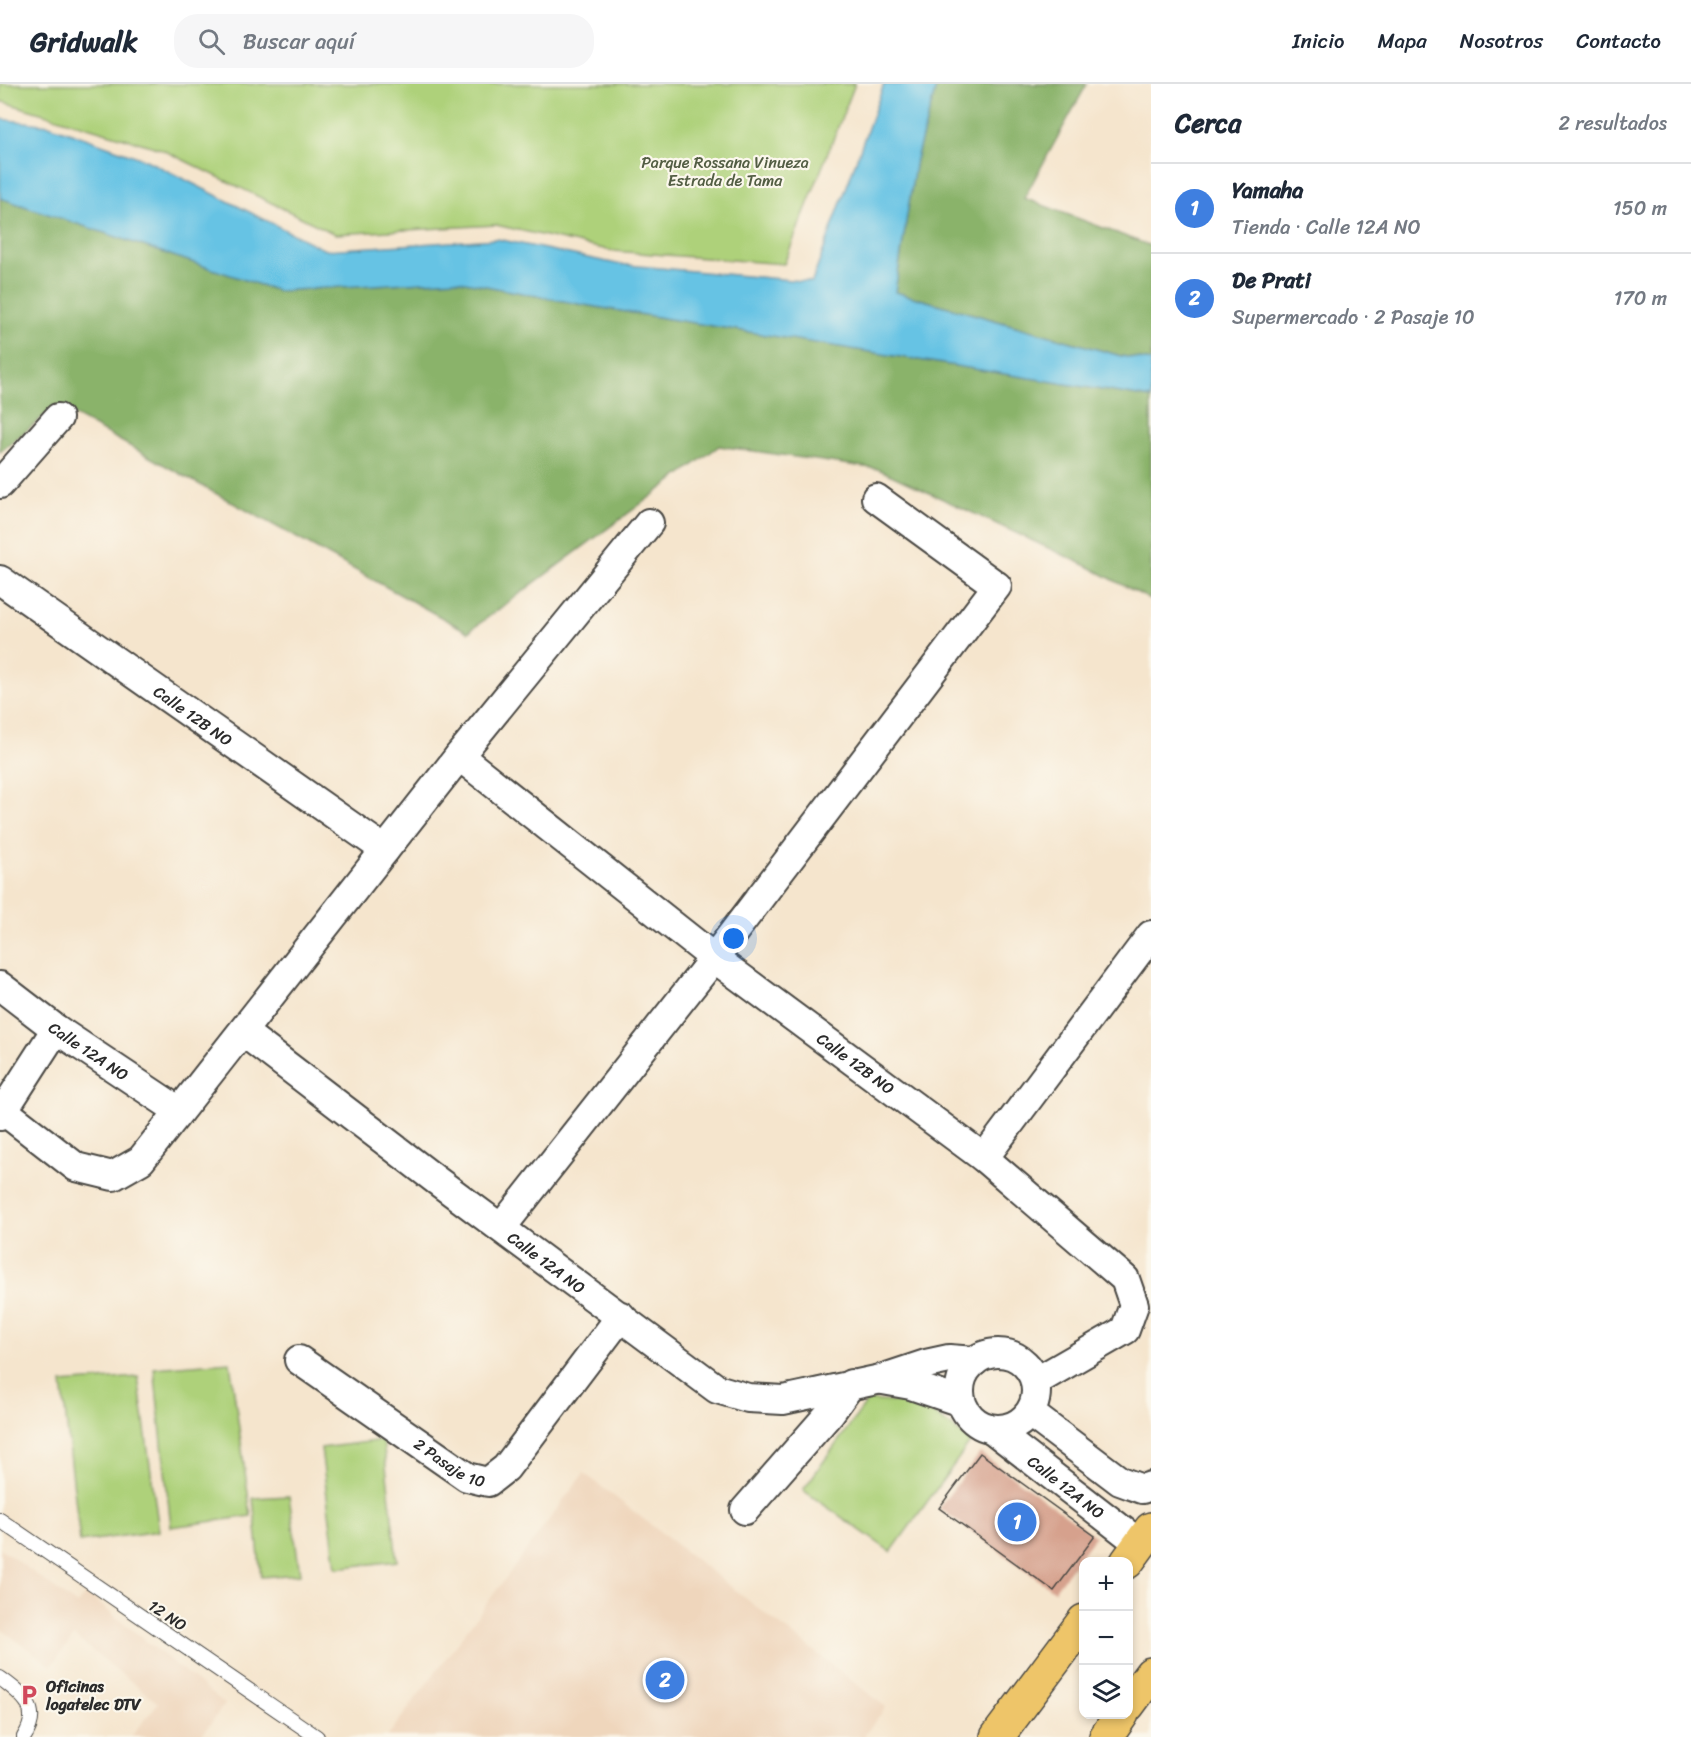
<!DOCTYPE html>
<html lang="es">
<meta charset="utf-8">
<style>
body{margin:0;font-family:Sriracha,sans-serif;background:#f6f6f7;color:#1f2937}
.controls{position:absolute;right:18px;bottom:18px;display:grid;overflow:hidden;border-radius:12px;box-shadow:0 3px 9px #0003}
.controls button{width:54px;height:54px;display:grid;place-items:center;padding:0;border:0;border-bottom:2px solid #e0e1e3;background:#fff;color:#1f2937;font:30px sans-serif}
.you{position:absolute;left:734px;top:855px;width:21px;height:21px;margin:-15px;border:4px solid #fff;border-radius:50%;background:#1a73e8;box-shadow:0 0 0 9px #1a73e833}
.badge{display:grid;place-items:center;width:39px;height:39px;border-radius:50%;background:#d1495b;color:#fff;font-size:20px;font-weight:700}
.pin{position:absolute;translate:-50% -50%;border:3px solid #fff;box-shadow:0 2px 6px #0006}
.list{margin:0;padding:0;list-style:none}
h2{display:flex;justify-content:space-between;align-items:center;height:78px;margin:0;padding:0 24px;font-size:26px}
h2 small{font-size:20px;font-weight:400;color:#747a83}
.list li{display:grid;grid-template-columns:39px 1fr auto;gap:18px;align-items:center;box-sizing:border-box;height:90px;padding:0 24px;border-top:2px solid #e0e1e3}
.list b{display:block;font-size:22px;white-space:nowrap}
.list p{margin:0;font-size:20px;white-space:nowrap;color:#747a83}
.list em{font-size:20px;font-style:normal;color:#747a83}
.icon{flex:none;width:33px;height:33px;fill:none;stroke:currentColor;stroke-width:2;stroke-linecap:round;stroke-linejoin:round}
.map{position:relative;flex:none;width:1151px;height:1653px;overflow:hidden}
header{display:flex;align-items:center;gap:36px;box-sizing:border-box;height:84px;padding:0 30px;background:#fff;border-bottom:2px solid #e0e1e3}
header strong{font-size:28px}
nav{display:flex;gap:33px;margin-inline-start:auto;font-size:21px}
.search{width:420px;height:54px;background:#f6f6f7;display:flex;align-items:center;gap:15px;box-sizing:border-box;padding:0 21px;border-radius:24px;color:#747a83;font-size:22px}
main{display:flex}
aside{flex:1;background:#fff}
.map>svg:first-child{display:block}
.built{fill:#efd6bc}
.green{fill:#aed17a;stroke:#6c7e52;stroke-width:1.5}
.forest{fill:#8ab36a;stroke:#5a6f4a;stroke-width:1.5}
.water{fill:#66c3e4;stroke:#487788;stroke-width:1.5}
.building{fill:#d6a18d}
.lines{fill:none;stroke-linecap:round;stroke-linejoin:round}
.lane-casing{stroke:#494743;stroke-width:16}
.street-casing{stroke:#494743;stroke-width:32}
.primary-casing{stroke:#494743;stroke-width:36}
.lane{stroke:#fff;stroke-width:14}
.street{stroke:#fff;stroke-width:28}
.primary{stroke:#eec569;stroke-width:33}
.labels{text-anchor:middle;stroke-width:4.5;stroke-linejoin:round;paint-order:stroke}
.park-label{font-size:16px;fill:#525d43;stroke:#fbf7ec}
.street-label{font-size:16px;fill:#2b2b2b;stroke:#fbf7ec}
.poi-label{font-size:16px;font-weight:bold;fill:#2b2b2b;stroke:#fbf7ec;text-anchor:start}
</style>
<header>
<strong>Gridwalk</strong>
<div class="search"><svg class="icon" aria-label="search" viewBox="0 0 24 24"><circle cx="10" cy="10" r="6"/><path d="M15 15l6 6"/></svg>Buscar aquí</div>
<nav><a>Inicio</a><a>Mapa</a><a>Nosotros</a><a>Contacto</a></nav>
</header>
<main>
<div class="map">
<svg width="1151" height="1653" viewBox="0 0 1151 1653">
<rect width="100%" height="100%" fill="#fbf7ec"/>
<filter id="ink" filterUnits="userSpaceOnUse"><feTurbulence type="fractalNoise" baseFrequency=".0167" numOctaves="2"/><feDisplacementMap in="SourceGraphic" scale="12" xChannelSelector="R" yChannelSelector="G"/><feConvolveMatrix kernelMatrix="1 2 1 2 8 2 1 2 1" color-interpolation-filters="sRGB"/></filter>
<filter id="wash" filterUnits="userSpaceOnUse"><feTurbulence type="fractalNoise" baseFrequency=".008" numOctaves="4" result="noise"/><feDisplacementMap in="SourceGraphic" scale="24" xChannelSelector="R" yChannelSelector="G"/><feGaussianBlur stdDeviation="1.35" result="paint"/><feColorMatrix in="noise" values="0 0 0 0 0 0 0 0 0 0 0 0 0 0 0 0 0 1.4 0 .05"/><feComposite in="paint" operator="in"/></filter>
<g filter="url(#wash)">
<rect width="100%" height="100%" fill="#f5e5cd"/>
<!-- built -->
<g class="built">
<path d="M584 1389 886 1623 863 1653H387Z"/>
<path d="M0 1464 77 1521 86 1509 225 1620 200 1653H131L158 1619 74 1552 51 1582 0 1544Z"/>
</g>
<!-- green -->
<g class="green">
<path d="M0 0H855L784 180 613 167 496 141 335 150 161 65 0 17Z"/>
<path d="M230 1278 251 1432 171 1443 154 1284Z"/>
<path d="M138 1293 159 1447 80 1458 62 1299Z"/>
<path d="M868 1316 920 1320 971 1357 891 1468 803 1406Z"/>
<path d="M383 1356 397 1477 336 1484 321 1364Z"/>
<path d="M289 1412 300 1490 261 1493 253 1414Z"/>
</g>
<!-- forest -->
<g class="forest">
<path d="M937 0H1087L1024 114 1151 162V277L1121 272 895 208 916 75Z"/>
<path d="M0 114 278 207 455 196 584 221 1151 314V516L1087 482 878 385 719 362 468 548 57 322 0 368Z"/>
</g>
<!-- water -->
<path class="water" d="M884 0H937L916 75 895 208 1121 272 1151 277V314L584 221 455 196 278 207 0 114V35L49 41 146 76 325 166 497 155 617 180 812 198Z"/>
<g id="blocks">
<!-- building -->
<path class="building" d="M980 1369 1095 1452 1054 1507 939 1424Z"/>
</g>
</g>
<g filter="url(#ink)">
<use href="#blocks" fill-opacity="0" stroke="#494743" stroke-width="1.5"/>
<g class="lines">
<defs>
<g id="lane">
<path d="M0 1436 317 1653"/>
<path d="M0 1594C21 1610 43 1624 24 1653"/>
</g>
<g id="street">
<path d="M0 400 58 334"/>
<path id="s1" d="M0 496 385 766"/>
<path id="s2" d="M459 672 714 874 984 1074 1125 1195 1134 1221 1125 1246 1035 1298"/>
<path id="s3" d="M0 902 56 945 179 1027"/>
<path id="s4" d="M243 948 436 1096 717 1305 748 1314 783 1316 881 1295 926 1280 949 1275 975 1277"/>
<path d="M4 1027 76 1083 113 1092 141 1076 459 672 649 439"/>
<path d="M0 1032 56 945"/>
<path d="M984 1074 1151 851"/>
<path d="M501 1144 714 874 997 502 876 414"/>
<circle cx="998" cy="1307" r="38"/>
<path id="s5" d="M299 1276 467 1393 488 1398 506 1384 621 1232"/>
<path d="M883 1296 911 1301 961 1318"/>
<path d="M1030 1329 1120 1397 1142 1405 1151 1402"/>
<path id="s6" d="M992 1345 1140 1460"/>
<path d="M745 1426 830 1329 851 1300"/>
</g>
<g id="primary">
<path d="M1127 1478 1151 1445"/>
<path d="M1128 1621 1151 1590"/>
<path d="M997 1653 1084 1537"/>
<path d="M1106 1653 1122 1630"/>
</g>
</defs>
<!-- lane casing -->
<use href="#lane" class="lane-casing"/>
<!-- street casing -->
<use href="#street" class="street-casing"/>
<!-- primary casing -->
<use href="#primary" class="primary-casing"/>
<!-- lane -->
<use href="#lane" class="lane"/>
<!-- street -->
<use href="#street" class="street"/>
<!-- primary -->
<use href="#primary" class="primary"/>
</g>
</g>
<!-- icons -->
<defs>
<symbol id="parking-bare" viewBox="-9 -9 18 18"><path d="M-3.5-5.5H1a3.5 3.5 0 0 1 0 7H-1V5.5H-3.5ZM-1-3.4V-.6H.8a1.4 1.4 0 0 0 0-2.8Z" fill="#d1495b" stroke="#fbf7ec" stroke-width="2.5" paint-order="stroke"/></symbol>
</defs>
<g fill-rule="evenodd">
<use href="#parking-bare" x="14" y="1596" width="30" height="30"/>
</g>
<g class="labels">
<!-- park labels -->
<g class="park-label">
<text x="725" y="84">Parque Rossana Vinueza<tspan x="725" dy="18">Estrada de Tama</tspan></text>
</g>
<!-- street labels -->
<g class="street-label">
<text dy="6" stroke="none"><textPath href="#s1" startOffset="236">Calle 12B NO</textPath></text>
<text dy="6" stroke="none"><textPath href="#s3" startOffset="110">Calle 12A NO</textPath></text>
<text dy="6" stroke="none"><textPath href="#s2" startOffset="502">Calle 12B NO</textPath></text>
<text dy="6" stroke="none"><textPath href="#s4" startOffset="381">Calle 12A NO</textPath></text>
<text dy="6" stroke="none"><textPath href="#s5" startOffset="183">2 Pasaje 10</textPath></text>
<text dy="6" stroke="none"><textPath href="#s6" startOffset="94">Calle 12A NO</textPath></text>
<text transform="translate(168 1531) rotate(34)" y="6">12 NO</text>
</g>
<!-- poi labels -->
<g class="poi-label">
<text x="46" y="1608">Oficinas<tspan x="46" dy="18">logatelec DTV</tspan></text>
</g>
</g>
</svg>
<div class="controls">
<button>+</button>
<button>−</button>
<button><svg class="icon" aria-label="layers" viewBox="0 0 24 24"><path d="M12 4l9 5-9 5-9-5zM3 14l9 5 9-5"/></svg></button>
</div>
<div class="you"></div>
<div class="pin badge" style="left:1017px;top:1438px;background:#3f7fe0">1</div>
<div class="pin badge" style="left:665px;top:1596px;background:#3f7fe0">2</div>
</div>
<aside>
<h2>Cerca<small>2 resultados</small></h2>
<ul class="list">
<li><span class="badge" style="background:#3f7fe0">1</span><div><b>Yamaha</b><p>Tienda · Calle 12A NO</p></div><em>150 m</em></li>
<li><span class="badge" style="background:#3f7fe0">2</span><div><b>De Prati</b><p>Supermercado · 2 Pasaje 10</p></div><em>170 m</em></li>
</ul>
</aside>
</main>
